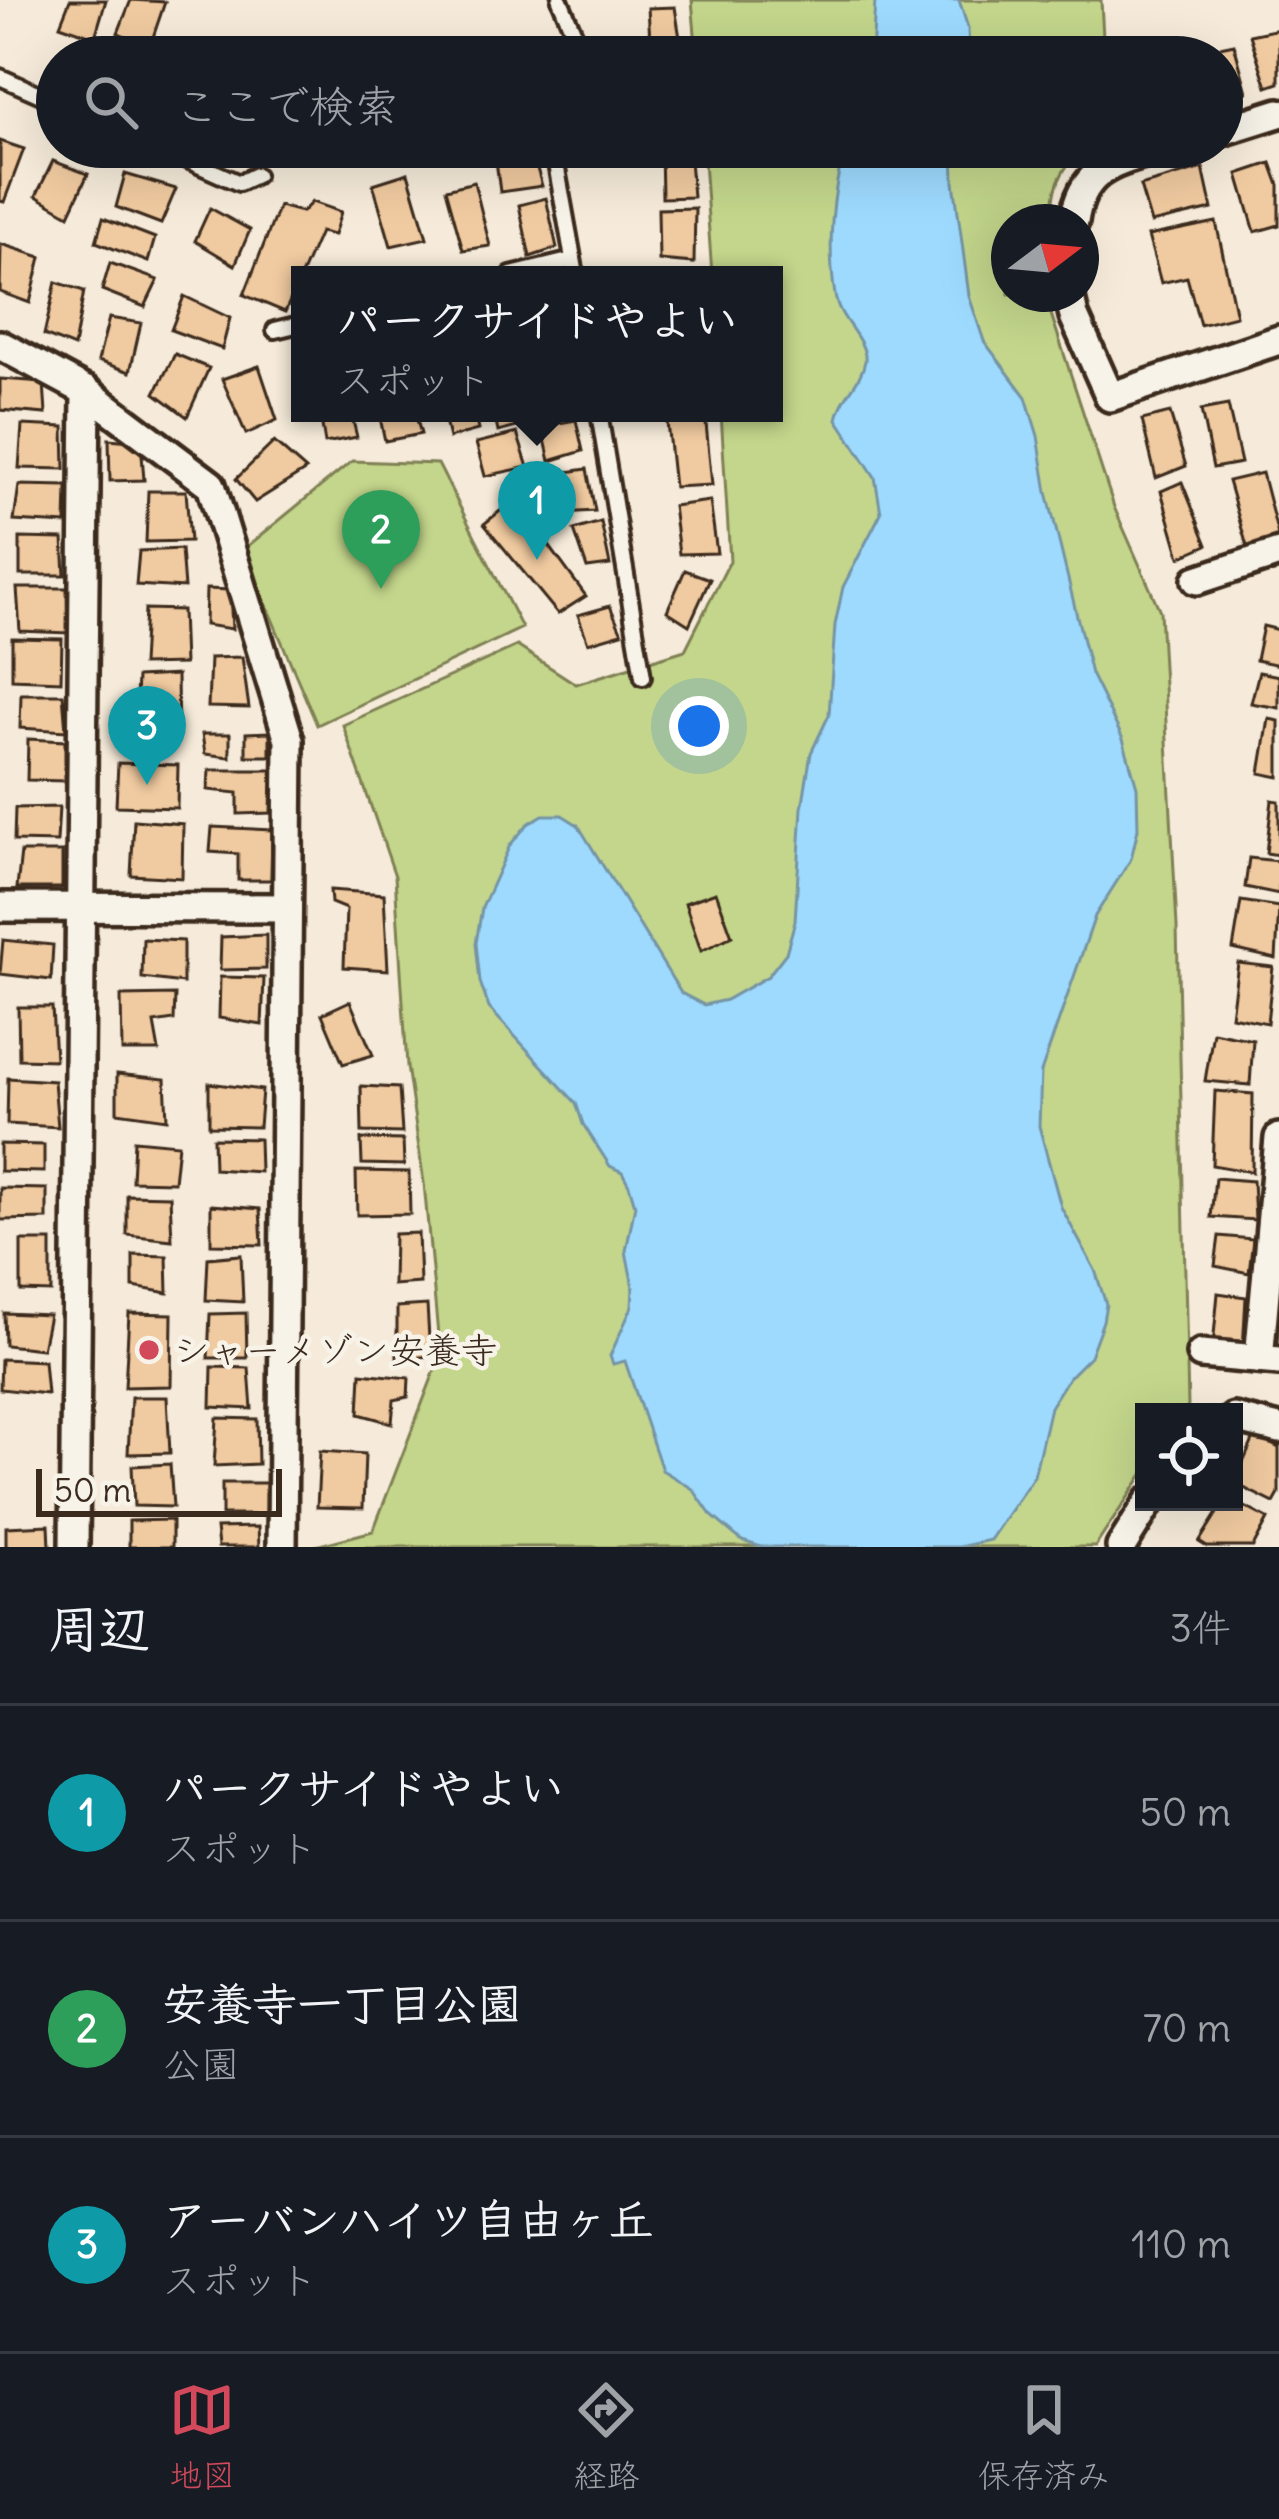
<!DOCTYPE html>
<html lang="ja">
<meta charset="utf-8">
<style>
body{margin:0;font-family:Delius,"Klee One",sans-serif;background:#242831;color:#f1f3f6}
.controls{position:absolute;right:36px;bottom:36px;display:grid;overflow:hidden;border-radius:0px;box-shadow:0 12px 48px #0002}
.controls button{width:108px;height:108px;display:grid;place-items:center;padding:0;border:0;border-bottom:3px solid #363941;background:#171b24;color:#f1f3f6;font:60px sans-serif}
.compass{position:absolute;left:991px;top:204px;width:108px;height:108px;border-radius:50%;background:#171b24;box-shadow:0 12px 48px #0002;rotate:74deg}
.scale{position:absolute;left:36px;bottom:30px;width:246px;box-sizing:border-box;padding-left:12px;border:6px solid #3b2a1e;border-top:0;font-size:33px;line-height:42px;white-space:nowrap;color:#3b2a1e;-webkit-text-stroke:9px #f7f3e8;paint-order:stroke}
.you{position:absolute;left:699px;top:726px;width:42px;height:42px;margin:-30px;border:9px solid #fff;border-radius:50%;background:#1a73e8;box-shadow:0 0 0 18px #1a73e833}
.badge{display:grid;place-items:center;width:78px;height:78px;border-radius:50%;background:#d1495b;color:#fff;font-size:39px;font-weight:700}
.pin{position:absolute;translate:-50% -99px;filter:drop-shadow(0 3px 6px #0008)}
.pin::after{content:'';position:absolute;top:63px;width:42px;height:36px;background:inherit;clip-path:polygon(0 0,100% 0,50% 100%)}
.popup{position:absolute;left:291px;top:266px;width:492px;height:156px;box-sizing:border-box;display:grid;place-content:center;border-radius:0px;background:#171b24;filter:drop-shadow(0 3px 9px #0005);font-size:39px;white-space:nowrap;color:#9ea1a6}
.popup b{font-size:45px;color:#f1f3f6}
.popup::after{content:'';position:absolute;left:50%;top:100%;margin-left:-24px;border:24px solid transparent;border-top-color:#171b24}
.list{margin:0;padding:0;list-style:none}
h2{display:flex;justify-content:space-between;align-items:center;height:156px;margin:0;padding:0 48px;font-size:51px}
h2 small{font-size:39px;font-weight:400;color:#9ea1a6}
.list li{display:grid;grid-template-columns:78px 1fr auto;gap:36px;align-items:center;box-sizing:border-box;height:216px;padding:0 48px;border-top:3px solid #363941}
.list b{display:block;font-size:45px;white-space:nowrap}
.list p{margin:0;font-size:39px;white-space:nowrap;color:#9ea1a6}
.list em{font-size:39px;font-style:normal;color:#9ea1a6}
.icon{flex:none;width:66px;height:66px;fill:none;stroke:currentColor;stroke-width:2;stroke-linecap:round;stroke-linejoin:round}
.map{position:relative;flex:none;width:1279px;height:1547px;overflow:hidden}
.search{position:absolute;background:#171b24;box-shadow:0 12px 48px #0002;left:36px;right:36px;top:36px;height:132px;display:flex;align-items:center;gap:30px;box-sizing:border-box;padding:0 42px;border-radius:66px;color:#9ea1a6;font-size:45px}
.sheet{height:804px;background:#171b24}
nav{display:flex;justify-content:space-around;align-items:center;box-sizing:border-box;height:168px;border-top:3px solid #363941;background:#171b24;font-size:33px;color:#9ea1a6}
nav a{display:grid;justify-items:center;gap:6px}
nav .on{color:#d1495b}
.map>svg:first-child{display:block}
.green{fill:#c3d68b;stroke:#7f8054;stroke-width:3}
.water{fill:#9ddafe;stroke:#7694a4;stroke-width:3}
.building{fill:#f0caa0;stroke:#3b2a1e;stroke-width:3}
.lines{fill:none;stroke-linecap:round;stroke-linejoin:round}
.lane-casing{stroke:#3b2a1e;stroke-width:22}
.street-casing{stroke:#3b2a1e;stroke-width:36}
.lane{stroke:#f7f3e8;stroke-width:14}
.street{stroke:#f7f3e8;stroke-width:27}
.poi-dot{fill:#d1495b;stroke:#f7f3e8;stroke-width:4.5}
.labels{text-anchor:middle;stroke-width:9;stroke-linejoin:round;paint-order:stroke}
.poi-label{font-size:36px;fill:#3b2a1e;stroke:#f7f3e8;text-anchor:start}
</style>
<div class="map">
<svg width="1279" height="1547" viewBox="0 0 1279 1547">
<rect width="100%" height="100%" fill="#f6ebda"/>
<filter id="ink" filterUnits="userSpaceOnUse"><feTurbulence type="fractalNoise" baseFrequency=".00833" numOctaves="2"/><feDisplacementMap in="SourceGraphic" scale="24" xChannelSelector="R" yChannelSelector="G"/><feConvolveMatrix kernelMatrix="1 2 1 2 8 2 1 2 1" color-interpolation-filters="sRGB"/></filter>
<g filter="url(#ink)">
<!-- green -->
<g class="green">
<path d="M692 0H1101L1104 57H697Z"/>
<path d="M703 147H1084C1058 171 1053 189 1052 222H1009V294H1050V311L1114 507 1160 611 1177 926 1188 1406 1184 1412H1144V1473L1095 1547H312L373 1531 440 1357 424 1183 407 1066 395 876 343 725 517 646 576 684 685 650 730 561 721 413H774V275H712Z"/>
<path d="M352 461 438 464 522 628 317 725 243 550Z"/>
</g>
<!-- water -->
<g class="water">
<path d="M875 0H959L968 28 969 57H872Z"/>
<path d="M845 147H953L954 182 969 296 984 341 1026 397 1038 436 1047 492 1091 674 1123 739 1137 787 1138 829 1131 859 1095 916 1041 1072 1039 1126 1061 1207 1095 1270 1106 1304 1103 1321 1090 1356 1069 1377 1050 1407 1034 1476 990 1540 959 1547H761L742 1541 711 1515 693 1489 662 1470 625 1361 613 1364 610 1356 632 1307 633 1287 626 1251 635 1205 629 1185 622 1172 610 1166 583 1124 576 1103 489 1008 480 982 476 943 482 908 510 845 528 824 543 815H562L578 825 681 993 704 1005 726 1000 768 976 786 953 795 921 802 808 811 753 829 715 835 625 843 587 881 513 875 477 837 419C841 397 861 383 865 361 868 341 838 319 835 295 827 247 832 193 845 147Z"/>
</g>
<!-- building -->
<g class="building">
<path d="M70 0H106L95 37 60 25Z"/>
<path d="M131 0 165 2 150 46 118 33Z"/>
<path d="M675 7 683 57 651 56 648 8Z"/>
<path d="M1279 29V83L1267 87 1250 35Z"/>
<path d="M1234 44 1247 92 1222 101V57H1202L1201 51Z"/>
<path d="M0 141 24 149 4 202 0 201Z"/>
<path d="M255 147H285L289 155 262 163Z"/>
<path d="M531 147 542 186 500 192 495 153Z"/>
<path d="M661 147H689L693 197 662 198Z"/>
<path d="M53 161 88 174 69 215 36 196Z"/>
<path d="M1271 163 1279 185V225L1255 232 1238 174Z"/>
<path d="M1203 168 1212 209 1151 223 1140 186Z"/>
<path d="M408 173 427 238 391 246 373 184Z"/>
<path d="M125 174 176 189 161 224 116 207Z"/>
<path d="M474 182 490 246 463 250 446 189Z"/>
<path d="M546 198 557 248 530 257 519 205Z"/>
<path d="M312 202 341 212 334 235 320 232 285 312 244 295 279 206 302 212Z"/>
<path d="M210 208 250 230 235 265 195 241Z"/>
<path d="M695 208 694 263 659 260 658 209Z"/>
<path d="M103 218 155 238 148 262 96 242Z"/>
<path d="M1216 222 1236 316 1200 325 1187 277 1161 283 1148 236Z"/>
<path d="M1 244 41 257 30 303 0 292Z"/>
<path d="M110 263 158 280 145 307 102 290Z"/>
<path d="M56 282 84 291 74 347 44 335Z"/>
<path d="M184 296 230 318 222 349 171 330Z"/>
<path d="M109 318 141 323 130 372 98 361Z"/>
<path d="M175 354 209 368 187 417 155 393Z"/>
<path d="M259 366 277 420 246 434 222 379Z"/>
<path d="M0 379 44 382 46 414 0 410Z"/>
<path d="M1228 405 1241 463 1213 468 1201 410Z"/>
<path d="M320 413H351L357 437 325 443Z"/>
<path d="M379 413H415L421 434 385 441Z"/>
<path d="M443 413H474L478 430 449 438Z"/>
<path d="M494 413H523L525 425 498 432Z"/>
<path d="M666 413H705L712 485 674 487Z"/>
<path d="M1170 413 1186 466 1156 478 1142 420Z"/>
<path d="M576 420 583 451 550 461 542 426Z"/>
<path d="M22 425 64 427 65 469 19 468Z"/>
<path d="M517 433 528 467 485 476 476 443Z"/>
<path d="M109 439 141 442 144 480 110 481Z"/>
<path d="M274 442 306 470 255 502 236 479Z"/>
<path d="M587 469 595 511 562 513 553 474Z"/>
<path d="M1262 473 1279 539 1248 550 1228 481Z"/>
<path d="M1182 482 1207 545 1180 557 1161 491Z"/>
<path d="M19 485 67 486 66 524 14 521Z"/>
<path d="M148 491H186L190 541 146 542Z"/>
<path d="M515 499 586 596 558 614 484 524Z"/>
<path d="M710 501 717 553 679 554 673 506Z"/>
<path d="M601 522 610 565 587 568 574 530Z"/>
<path d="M20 538 63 539 65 575H20Z"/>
<path d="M181 549 184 588 136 585 139 551Z"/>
<path d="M685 570 710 579 689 625 667 611Z"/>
<path d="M17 588H67L68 633 20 631Z"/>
<path d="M206 589 230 590 232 629 205 625Z"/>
<path d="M610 606 622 633 588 643 578 615Z"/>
<path d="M145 609 182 610 184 664 142 665Z"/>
<path d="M1263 626 1279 630V665L1256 660Z"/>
<path d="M12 638 62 639 61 681 12 679Z"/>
<path d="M242 657 249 708 208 707 210 658Z"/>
<path d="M1259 672 1279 676V708L1251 703Z"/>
<path d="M177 675 178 740 134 741 137 677Z"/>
<path d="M21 694H63L66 731 20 728Z"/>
<path d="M1269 719 1279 721V777L1260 773Z"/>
<path d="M270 732V756H246V733Z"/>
<path d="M202 734H230V757L205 754Z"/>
<path d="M28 739 65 741V781L27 780Z"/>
<path d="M118 763 178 765 177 808 116 806Z"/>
<path d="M209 770H272L271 813 238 814V793L208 790Z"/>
<path d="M1272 800 1279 801V855L1266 853Z"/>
<path d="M59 807 57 842 14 841 15 808Z"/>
<path d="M134 820 183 824 182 878 131 875Z"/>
<path d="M212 827 272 830 271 880H238V854L210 852Z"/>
<path d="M21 852H62V888H17Z"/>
<path d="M1249 858 1279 861V894L1245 887Z"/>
<path d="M330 890 384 894 388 970 344 967 346 909 331 903Z"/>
<path d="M716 892 732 936 701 951 685 903Z"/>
<path d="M1241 901 1279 907 1276 959 1233 949Z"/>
<path d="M266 935V969L220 970 221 937Z"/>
<path d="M143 939 183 941V983L142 978Z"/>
<path d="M3 940 53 945 51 980 0 974Z"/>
<path d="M1238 963 1273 967 1267 1023 1231 1016Z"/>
<path d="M220 977 264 978 262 1025 219 1018Z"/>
<path d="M175 995 174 1020 154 1023 159 1051H122L121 996Z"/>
<path d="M350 1001 373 1055 343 1064 322 1014Z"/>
<path d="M18 1007H52L55 1060 19 1059Z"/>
<path d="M1213 1032 1253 1040 1250 1085 1205 1081Z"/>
<path d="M117 1074 165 1079 167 1119 117 1112Z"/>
<path d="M8 1078 54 1081 58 1127 7 1124Z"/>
<path d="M209 1083 262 1090 259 1127 209 1126Z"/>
<path d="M361 1086 399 1088 402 1133 362 1132Z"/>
<path d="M1215 1091 1253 1094 1252 1172 1212 1165Z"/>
<path d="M213 1138 259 1139 260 1172 214 1169Z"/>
<path d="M361 1139 403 1140 404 1165 362 1164Z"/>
<path d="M134 1140 178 1144 174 1182 132 1181Z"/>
<path d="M0 1144 44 1145V1172L0 1171Z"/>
<path d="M356 1171 409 1172 410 1214 357 1215Z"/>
<path d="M1215 1178 1253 1181 1255 1220 1211 1217Z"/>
<path d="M0 1188 47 1189V1219L0 1220Z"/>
<path d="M127 1195 170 1196 172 1240 127 1235Z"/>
<path d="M211 1205 260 1209 262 1245 211 1244Z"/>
<path d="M418 1233 420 1283 393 1285 394 1234Z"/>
<path d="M1219 1236 1253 1239 1249 1273 1215 1266Z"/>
<path d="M21 1241H51V1292L21 1291Z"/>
<path d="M133 1255 167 1256 168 1293 133 1287Z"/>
<path d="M241 1255 243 1302 206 1300 208 1258Z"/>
<path d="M1218 1293 1246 1297 1243 1349 1213 1346Z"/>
<path d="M427 1305 430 1356 397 1360V1307Z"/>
<path d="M4 1313 49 1315 42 1349 5 1345Z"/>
<path d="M129 1313 172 1314 171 1386 125 1387Z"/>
<path d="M246 1313 247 1358H208L210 1314Z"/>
<path d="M1 1359 44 1361 47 1394 0 1389Z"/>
<path d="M212 1367 249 1368 252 1409 211 1407Z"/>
<path d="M361 1373 409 1378 408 1397 394 1400 392 1423 359 1414Z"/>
<path d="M131 1397H167L170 1453 128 1454Z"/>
<path d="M217 1418 257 1419 258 1464 214 1466Z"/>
<path d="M1255 1436 1279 1448V1494L1274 1503 1234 1483Z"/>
<path d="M320 1451 365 1454 363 1508 317 1507Z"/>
<path d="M170 1464 173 1507 134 1506 132 1466Z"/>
<path d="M222 1483H266L270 1515H222Z"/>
<path d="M1234 1501 1268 1519 1253 1547H1207L1199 1542 1224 1502Z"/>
<path d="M172 1520V1547H129V1521Z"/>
<path d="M49 1525 50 1547H6V1527Z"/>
<path d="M258 1527 259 1547H218L216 1528Z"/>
</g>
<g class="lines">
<defs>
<g id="lane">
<path d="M560 0 584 57"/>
<path d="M0 77 57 102"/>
<path d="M158 147 239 183 256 175"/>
<path d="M553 147 576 275"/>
<path d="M511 275 573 260"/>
<path d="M275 330 300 324"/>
<path d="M599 413 643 677"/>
</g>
<g id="street">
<path d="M1222 131 1279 113"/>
<path d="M1074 222C1082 164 1119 162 1168 147"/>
<path d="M1069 294 1074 316 1110 397 1279 340"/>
<path d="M0 345 86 391 211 485 289 740 282 1547"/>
<path d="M1197 580 1279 553"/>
<path d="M0 907 286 908"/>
<path d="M1201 1354 1279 1361"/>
<path d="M1259 1359 1279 1138"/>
<path d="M1234 1418 1279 1429"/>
<path d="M74 1547 86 391"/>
<path d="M1121 1547 1149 1502"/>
</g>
</defs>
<!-- lane casing -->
<use href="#lane" class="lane-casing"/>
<!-- street casing -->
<use href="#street" class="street-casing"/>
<!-- lane -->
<use href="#lane" class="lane"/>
<!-- street -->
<use href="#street" class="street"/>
</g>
</g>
<!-- markers -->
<circle class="poi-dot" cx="149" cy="1350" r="12"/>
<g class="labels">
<!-- poi labels -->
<g class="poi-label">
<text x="173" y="1363">シャーメゾン安養寺</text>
</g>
</g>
</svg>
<div class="controls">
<button><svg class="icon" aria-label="locate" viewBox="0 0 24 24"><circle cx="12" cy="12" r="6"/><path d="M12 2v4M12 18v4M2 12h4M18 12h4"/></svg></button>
</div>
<svg class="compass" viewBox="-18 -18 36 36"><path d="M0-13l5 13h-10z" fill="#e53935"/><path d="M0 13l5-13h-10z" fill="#9ea1a6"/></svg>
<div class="scale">50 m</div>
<div class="you"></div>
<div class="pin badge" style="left:537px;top:560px;background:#0f9aa8">1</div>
<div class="popup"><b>パークサイドやよい</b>スポット</div>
<div class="pin badge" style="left:381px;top:589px;background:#2e9e5b">2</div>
<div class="pin badge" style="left:147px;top:785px;background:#0f9aa8">3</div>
<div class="search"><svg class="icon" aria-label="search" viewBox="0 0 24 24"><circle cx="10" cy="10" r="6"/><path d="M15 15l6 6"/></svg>ここで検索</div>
</div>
<section class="sheet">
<h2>周辺<small>3件</small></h2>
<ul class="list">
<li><span class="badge" style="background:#0f9aa8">1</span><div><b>パークサイドやよい</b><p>スポット</p></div><em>50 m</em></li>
<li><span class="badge" style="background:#2e9e5b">2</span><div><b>安養寺一丁目公園</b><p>公園</p></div><em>70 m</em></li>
<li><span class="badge" style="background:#0f9aa8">3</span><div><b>アーバンハイツ自由ヶ丘</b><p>スポット</p></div><em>110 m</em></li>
</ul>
</section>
<nav>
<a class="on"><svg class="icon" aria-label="map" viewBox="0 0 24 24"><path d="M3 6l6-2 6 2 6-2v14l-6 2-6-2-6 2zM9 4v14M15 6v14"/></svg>地図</a>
<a><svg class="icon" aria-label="directions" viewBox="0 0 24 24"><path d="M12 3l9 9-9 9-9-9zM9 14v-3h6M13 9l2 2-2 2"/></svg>経路</a>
<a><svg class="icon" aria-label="saved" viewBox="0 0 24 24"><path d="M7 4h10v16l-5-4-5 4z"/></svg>保存済み</a>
</nav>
